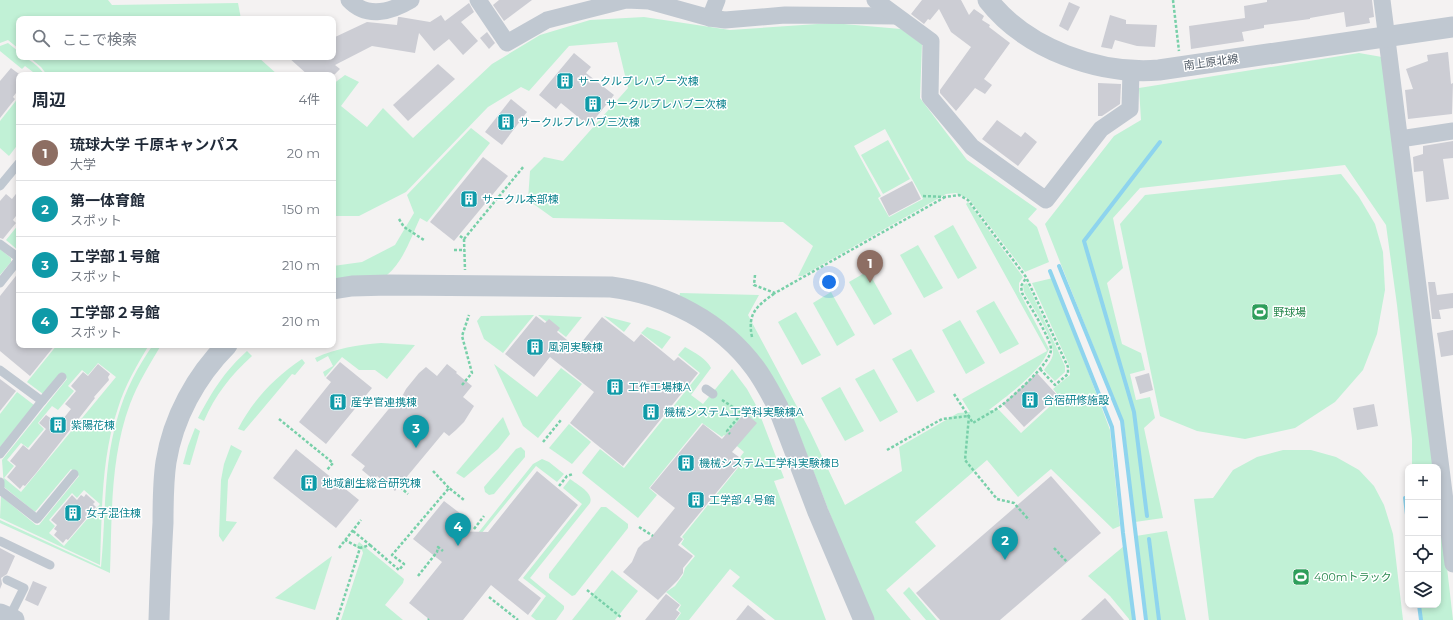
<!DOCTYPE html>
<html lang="ja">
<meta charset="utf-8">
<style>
body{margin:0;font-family:Montserrat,"Noto Sans JP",sans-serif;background:#f6f6f7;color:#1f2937}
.controls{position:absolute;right:12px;bottom:12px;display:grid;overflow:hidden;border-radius:8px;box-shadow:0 2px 6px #0003}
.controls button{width:36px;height:36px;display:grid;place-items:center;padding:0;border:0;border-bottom:1px solid #e0e1e3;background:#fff;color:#1f2937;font:20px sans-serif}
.you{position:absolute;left:829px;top:282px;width:14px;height:14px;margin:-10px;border:3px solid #fff;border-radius:50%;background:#1a73e8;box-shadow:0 0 0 6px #1a73e833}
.badge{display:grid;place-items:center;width:26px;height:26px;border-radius:50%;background:#1867e8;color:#fff;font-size:13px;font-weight:700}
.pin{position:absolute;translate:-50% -33px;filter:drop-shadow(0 1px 2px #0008)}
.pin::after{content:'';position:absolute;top:21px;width:14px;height:12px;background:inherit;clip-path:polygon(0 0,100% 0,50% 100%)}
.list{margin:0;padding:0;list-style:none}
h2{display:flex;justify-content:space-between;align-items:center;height:52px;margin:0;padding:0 16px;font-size:17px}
h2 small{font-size:13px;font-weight:400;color:#747a83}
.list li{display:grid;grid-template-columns:26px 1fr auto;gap:12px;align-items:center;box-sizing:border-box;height:56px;padding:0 16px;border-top:1px solid #e0e1e3}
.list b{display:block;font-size:15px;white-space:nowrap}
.list p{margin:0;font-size:13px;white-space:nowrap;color:#747a83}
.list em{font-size:13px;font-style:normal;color:#747a83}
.icon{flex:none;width:22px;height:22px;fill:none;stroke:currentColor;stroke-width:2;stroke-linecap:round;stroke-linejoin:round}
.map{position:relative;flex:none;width:1453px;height:620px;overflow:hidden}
.search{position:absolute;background:#fff;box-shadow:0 2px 6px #0003;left:16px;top:16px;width:320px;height:44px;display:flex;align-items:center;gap:10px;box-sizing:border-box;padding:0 14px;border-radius:8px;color:#747a83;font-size:15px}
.panel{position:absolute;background:#fff;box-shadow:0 2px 6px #0003;left:16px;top:72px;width:320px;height:276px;border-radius:8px}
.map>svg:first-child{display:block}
.green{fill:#c1f1d6;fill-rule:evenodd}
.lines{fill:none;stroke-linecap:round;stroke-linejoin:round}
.stream{stroke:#8ed4ee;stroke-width:4}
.building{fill:#cccdd4}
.path{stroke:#78d0a9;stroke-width:2.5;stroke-dasharray:3 2;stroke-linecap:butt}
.service{stroke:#c0c8d1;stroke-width:9}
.minor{stroke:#c0c8d1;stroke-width:17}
.tertiary{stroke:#c0c8d1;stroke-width:21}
.labels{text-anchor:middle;stroke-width:3;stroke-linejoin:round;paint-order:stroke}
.street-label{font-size:11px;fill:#495460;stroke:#fff}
.culture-label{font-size:11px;fill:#0d838f;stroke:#fff;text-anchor:start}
.leisure-label{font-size:11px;fill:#27864d;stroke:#fff;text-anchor:start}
</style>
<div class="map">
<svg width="1453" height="620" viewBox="0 0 1453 620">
<rect width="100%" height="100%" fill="#f4f2f2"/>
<!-- green -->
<g class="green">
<path d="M0 0H108L112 5 238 3 241 19H19V49L8 40 0 43Z"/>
<path d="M644 17 730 30 832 23 901 29 922 44 920 98 967 160 1037 209 1028 219 1037 227 1049 262 1025 272 969 199 956 193 946 194 802 276H798L813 246 783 222 553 218 528 200 530 171 544 157 563 161 628 88 617 42 569 46 529 91 521 87 488 107 406 192 359 216H336L333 214V84L345 75 359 82 341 106 367 127 383 108 413 138 492 64 540 35 590 20ZM885 129 923 199 889 217 878 198 881 196 854 146Z"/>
<path d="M8 43 19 52V57C29 57 39 67 45 75H37L25 66 22 69 0 51V46Z"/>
<path d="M1359 53 1382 57 1435 467H1412V439L1397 305 1386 225 1345 165 1140 188 1113 218 1123 268 1107 283 1122 344 1141 353 1145 370 1130 374 1136 400 1150 397 1155 418 1144 428 1163 518 1135 522 1124 424 1045 224 1114 136 1141 120 1139 88Z"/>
<path d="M29 57H258L278 75H47L41 67Z"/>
<path d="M19 97V143L9 156 0 148V121Z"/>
<path d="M471 128 490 143 427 222 420 218C411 237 404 261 387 275L333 280V266L362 262 395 245 414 213 407 195Z"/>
<path d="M888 140 910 179 883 194 861 155Z"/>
<path d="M1341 174 1359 197 1375 224 1383 252 1385 290 1377 334 1363 370 1335 402 1295 428 1245 439 1197 431 1160 416 1120 224 1145 195Z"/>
<path d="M968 202 1023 277 1019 283V291L1049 349C1041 372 1008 395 989 410H999L1021 433 1060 397 1053 389 1070 375V367L1032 283 1053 278 1110 430 1120 526 1113 529 1051 469 1018 497 987 460 915 522 936 546 886 590 911 620H873L860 591 793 419 679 298 680 293 759 295 748 315 810 431 845 505 902 471 899 447 958 413 970 412 962 399 1047 351 966 204Z"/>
<path d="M19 224V251L6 240Z"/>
<path d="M953 225 977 268 958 279 934 236Z"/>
<path d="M918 245 943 288 924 298 900 255Z"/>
<path d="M0 249 11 258V262L0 275Z"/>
<path d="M868 271 892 314 874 325 849 282Z"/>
<path d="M1027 283 1065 366V372L1055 381 1044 370C1048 364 1054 358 1053 351 1052 335 1032 306 1024 292L1023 285Z"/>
<path d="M831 292 855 335 837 346 813 303Z"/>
<path d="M994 301 1019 344 1000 354 976 311Z"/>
<path d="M796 312 821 355 802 365 778 322Z"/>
<path d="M534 315 503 353 484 339 477 321 481 316Z"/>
<path d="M538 315 582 317 566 337Z"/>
<path d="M604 316 631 323 624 332Z"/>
<path d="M960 320 985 363 966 374 942 330Z"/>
<path d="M647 327 659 331 671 337 662 349 641 333Z"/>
<path d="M381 343 415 345 387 379 375 370H359L342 357 325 377 323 372 333 366 328 356 317 362 315 358C337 348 357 345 381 343Z"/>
<path d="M57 345H149C137 365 125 385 118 408 101 458 102 512 100 565L0 518 1 496 36 525H39L79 476 71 469 35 512 4 487 2 460 67 379 60 373 43 394 27 382ZM98 363 116 377 21 492 4 478 14 466 7 460 21 443 28 448 44 429 38 423 52 406 58 410 74 391 68 386 82 370 88 375ZM84 490 100 504 64 546 49 533 55 526 49 520 72 493 77 498Z"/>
<path d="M153 345H161C150 364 138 383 130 404 110 458 112 517 110 573L0 523V520L101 567C106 516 103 464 118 416 125 391 138 366 153 345Z"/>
<path d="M685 347C694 352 707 359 711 368L691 395 703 404 732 369 747 389 757 407 784 478 774 481 826 620H775L732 586 740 577 730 569 689 620H676L681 613 678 610 681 605 666 592 675 586 683 575 685 568 695 556 681 544 684 539 682 537 741 464 738 460 744 452 724 435 722 437 702 423 649 488 657 495 638 518 582 473 583 471 600 449 624 468 700 373 678 355Z"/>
<path d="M911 349 935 392 917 402 892 359Z"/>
<path d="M247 351 252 356C231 375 215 395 204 421L198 418C213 390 224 372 247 351Z"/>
<path d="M302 359 305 363 295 375 292 374 244 431 238 429C253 400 275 377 302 359Z"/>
<path d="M494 364 537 397 561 368 582 384 538 438 523 426Z"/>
<path d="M874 369 898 412 880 422 855 379Z"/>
<path d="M840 387 864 431 845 441 821 398Z"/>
<path d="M17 392 34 405 0 447V414Z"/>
<path d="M503 417 510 434 498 449 464 478 456 473Z"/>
<path d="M569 424 591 442 572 464 549 448Z"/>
<path d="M195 428 200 431 190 465 183 464 188 446Z"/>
<path d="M231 445 242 451 228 480 226 521 237 522 223 542 219 536 221 480 224 464Z"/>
<path d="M521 447 525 451V457L494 494 489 495 485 492 484 487 516 449Z"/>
<path d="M1283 450H1311L1336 457 1359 470 1374 486 1384 505 1393 534 1403 620H1209L1194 499 1213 498 1233 470 1257 457Z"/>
<path d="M542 459 549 462 564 474 557 482 536 466 477 539 478 533 533 464Z"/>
<path d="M570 479C578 485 594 493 590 503L530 578 564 606V609L556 620H536L531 616 546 596 523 578 582 504 563 488Z"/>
<path d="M1438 489 1453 620H1422L1420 605H1438Z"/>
<path d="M601 507H606L628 524V528L575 595 572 596 549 578V574Z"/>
<path d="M1167 531 1186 620H1147L1136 536Z"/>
<path d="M359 542 404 579 403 583 385 605 403 620H341L363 553 362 550 356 547Z"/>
<path d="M1124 546 1134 620H1129V619L1110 596 1088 576Z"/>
<path d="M332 556 315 610 275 598Z"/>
<path d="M612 570 638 591 615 620H572Z"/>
<path d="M909 587 937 620H926L903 593Z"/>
</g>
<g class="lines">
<!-- stream -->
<g class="stream">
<path d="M1059 266 1122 421 1146 620"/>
<path d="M1050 271 1112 427 1123 533 1134 620"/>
<path d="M1405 498 1408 523"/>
<path d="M1147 516 1134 412 1084 241 1160 142"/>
<path d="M1149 539 1159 620"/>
<path d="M1419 605 1421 620"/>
</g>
</g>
<!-- building -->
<g class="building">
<path d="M499 0H532L504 21 493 5Z"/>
<path d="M922 0H961L969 15 974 9 984 16 982 20 990 25 989 27 1010 43 984 79 992 85 985 94 975 88 956 111 940 93V90L971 47 951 32 939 9 930 20 928 19 924 24 911 14Z"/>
<path d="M1267 0H1372L1374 17 1369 18 1370 23 1346 27 1344 12 1310 18V19L1264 25V28L1242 32 1244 41 1191 49 1189 26 1245 18 1244 6 1267 2Z"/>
<path d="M1069 2 1080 7 1068 31 1059 26Z"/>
<path d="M469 3 474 12 461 22 478 41 463 55 449 39 434 51 419 33 415 53 372 46 335 65 340 69 334 75H308L288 57H333V38L367 22 397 25 398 17H400L430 22 441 15 445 21Z"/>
<path d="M1110 15 1126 20V24L1157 25 1155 47 1137 46 1115 40 1112 49 1101 47Z"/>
<path d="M487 32 495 43 489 49 480 38Z"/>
<path d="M1448 52 1451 84 1453 83 1452 114 1408 119 1405 90 1413 89 1406 69 1428 61 1427 55Z"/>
<path d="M574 53 591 67 586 73 614 95 589 126 561 103 556 109 539 95Z"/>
<path d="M438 64 455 79 408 121 393 105Z"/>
<path d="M11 68 19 74V89L13 97 15 99 0 118V81Z"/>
<path d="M1098 83 1121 84 1120 104 1102 116H1098Z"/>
<path d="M511 99 527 112 502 145 485 132Z"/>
<path d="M997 120 1021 137 1025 132 1037 142 1018 166 982 139Z"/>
<path d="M1453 141V158L1443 159 1449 199 1426 202 1423 171 1414 172 1413 157 1423 154V146Z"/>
<path d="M483 157 508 176 454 241 430 222Z"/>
<path d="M912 181 921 199 889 216 880 198Z"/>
<path d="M19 190V212L13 220 16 223 3 239 0 238V201L6 194 12 199Z"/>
<path d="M19 272V345H55L30 376 0 351V296Z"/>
<path d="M1428 282H1435L1437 295 1453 293V308L1439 310 1441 319H1432Z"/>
<path d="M536 316 545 323 549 319 560 328 557 332 577 348 602 317 634 342 641 334 674 361 678 357 698 373 623 466 570 423 594 392 550 357 534 377 505 354Z"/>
<path d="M1453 330V355L1441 357 1437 333Z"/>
<path d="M340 362 372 388 326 444 299 422 331 382 326 378Z"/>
<path d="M98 364 110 374 108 377 109 380 94 397 95 398 36 473 25 486 23 485 20 489 7 477 16 466 10 461 23 445 29 450 46 429 39 423 46 415 59 424 71 409 65 404 76 391 71 386 83 372 88 376Z"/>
<path d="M447 364 457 372 456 373 472 386 463 397 474 406 464 422 456 430 449 436 444 432 395 491 377 476 374 480 362 470 365 466 351 455 392 405 396 408 406 389 419 373 426 367 437 376Z"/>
<path d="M1037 373 1058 396 1024 427 1003 404Z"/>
<path d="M1149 373 1153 390 1140 394 1135 377Z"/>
<path d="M0 379 16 391 0 411Z"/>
<path d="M1374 404 1378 426 1357 430 1353 408Z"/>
<path d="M745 413 757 423 732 452 739 457 736 461 740 464 680 537 683 539 678 545 693 556 683 568V573L678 580 658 600 623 572 632 562 638 548 644 542 649 540 675 508 650 488 703 424 722 439Z"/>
<path d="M296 449 359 500 336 528 273 478Z"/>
<path d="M537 471 578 505 518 580 541 598 528 615 491 585 463 620H430L409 603 442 562 413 539 444 501 461 514 447 531 488 532Z"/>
<path d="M1051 476 1101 533 1000 620H940L916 593Z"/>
<path d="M86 494 95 502 93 504 96 507 68 540 66 539 63 543 54 535 57 531 54 529 57 525 51 520 72 495 77 500 81 495 84 497Z"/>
<path d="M0 548 15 556 7 574 1 578 2 584 0 589Z"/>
<path d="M33 581 47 587 38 606 25 600Z"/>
<path d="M666 594 680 605 676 610 680 613 675 620H645Z"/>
<path d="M1105 598 1124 620H1081Z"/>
<path d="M748 605 766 620H736Z"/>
</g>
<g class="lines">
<!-- path -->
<g class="path">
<path d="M1173 0 1179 51"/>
<path d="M923 196 945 197 959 195 968 200 1026 277 1068 367V374L1055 385 1040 369"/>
<path d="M399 219 404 227 424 240"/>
<path d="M460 236 464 239 465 270"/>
<path d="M464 239 524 166"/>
<path d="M454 250H465"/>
<path d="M755 275 754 285 775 293 945 197"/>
<path d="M752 337C747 313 757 306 775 293"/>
<path d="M462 385 472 373 462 336 469 315"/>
<path d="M954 394 973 423C982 417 993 412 1002 405 1013 396 1050 364 1051 350 1052 340 1028 303 1022 293L1021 286 1026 278"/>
<path d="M722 400 742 413 727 431 730 434"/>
<path d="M279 419 333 463 327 470"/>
<path d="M543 442 561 420"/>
<path d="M887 450 942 419 969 416 965 460 997 499 1014 503 1029 520"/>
<path d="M433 471 449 488"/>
<path d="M559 486 567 476 573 474"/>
<path d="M400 487 408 494"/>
<path d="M639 527 653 536"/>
<path d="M474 529 484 516"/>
<path d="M353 531 370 545 360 548"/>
<path d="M370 545 399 570 404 564 392 555 449 488 464 500"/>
<path d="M339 548 361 520"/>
<path d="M1054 548 1067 562"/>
<path d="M418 576 437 552 438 547 443 551"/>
<path d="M587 590 622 618"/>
<path d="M489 597 518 620"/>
<path d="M337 620 360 548 345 540"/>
<path d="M428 620 429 619"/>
</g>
<!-- service -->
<g class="service">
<path d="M0 186 19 163"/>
<path d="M0 244 19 258"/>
<path d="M0 283 19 259"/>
<path d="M0 370 42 401 0 454"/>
<path d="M706 389 713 394"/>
<path d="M42 401 62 377"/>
<path d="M0 482V490L37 519 74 474"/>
<path d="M0 541 50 565"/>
<path d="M7 580 24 588 9 618"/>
</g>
<!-- minor -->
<g class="minor">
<path d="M349 0C367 19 391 12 411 0"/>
<path d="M478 0 507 43 547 20 626 0 649 1 710 18 725 20 785 15 896 16"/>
<path d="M875 0 931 41 930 97 972 147 1046 200 1101 129 1130 109 1131 70"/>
<path d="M1382 0 1453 564"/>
<path d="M710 18 717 0"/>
<path d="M1400 139 1453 131"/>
</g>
<!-- tertiary -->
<g class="tertiary">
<path d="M988 0C1026 49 1099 75 1159 70L1453 27"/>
<path d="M333 289 352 286 389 285 611 287C667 294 721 322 755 368 764 380 771 394 778 407L818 512 864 620"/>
<path d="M0 614 14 620"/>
<path d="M159 620C160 588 161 555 163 523 163 502 163 482 166 462 173 418 196 376 227 345"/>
</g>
</g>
<!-- icons -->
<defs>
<symbol id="building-square" viewBox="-11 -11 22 22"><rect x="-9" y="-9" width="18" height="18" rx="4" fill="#0f9aa8" stroke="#fff"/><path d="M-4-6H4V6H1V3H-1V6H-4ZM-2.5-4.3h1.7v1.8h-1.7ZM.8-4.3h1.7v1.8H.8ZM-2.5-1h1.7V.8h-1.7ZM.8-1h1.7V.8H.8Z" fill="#fff"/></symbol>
<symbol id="stadium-square" viewBox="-11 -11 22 22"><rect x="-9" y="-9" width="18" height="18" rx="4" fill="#2e9e5b" stroke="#fff"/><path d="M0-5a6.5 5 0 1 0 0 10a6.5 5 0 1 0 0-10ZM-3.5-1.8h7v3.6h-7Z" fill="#fff"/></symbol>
</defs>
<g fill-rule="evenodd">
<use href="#building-square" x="555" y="71" width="20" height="20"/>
<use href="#building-square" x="583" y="94" width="20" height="20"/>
<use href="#building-square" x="496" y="112" width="20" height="20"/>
<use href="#building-square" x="459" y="189" width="20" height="20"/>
<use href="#stadium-square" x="1250" y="302" width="20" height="20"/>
<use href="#building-square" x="525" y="337" width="20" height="20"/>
<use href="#building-square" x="605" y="377" width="20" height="20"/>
<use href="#building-square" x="1020" y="390" width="20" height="20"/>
<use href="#building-square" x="328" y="392" width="20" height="20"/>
<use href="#building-square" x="641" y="402" width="20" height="20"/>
<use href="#building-square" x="48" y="415" width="20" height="20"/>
<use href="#building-square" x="676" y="453" width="20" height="20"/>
<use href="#building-square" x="299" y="473" width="20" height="20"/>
<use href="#building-square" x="686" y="490" width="20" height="20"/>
<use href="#building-square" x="63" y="503" width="20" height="20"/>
<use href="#stadium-square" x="1291" y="567" width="20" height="20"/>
</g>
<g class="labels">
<!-- street labels -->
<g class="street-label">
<text transform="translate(1211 62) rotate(-8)" y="4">南上原北線</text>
</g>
<!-- culture labels -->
<g class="culture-label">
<text x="578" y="85">サークルプレハブ一次棟</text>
<text x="606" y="108">サークルプレハブ二次棟</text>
<text x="519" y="126">サークルプレハブ三次棟</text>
<text x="482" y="203">サークル本部棟</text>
<text x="548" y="351">風洞実験棟</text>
<text x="628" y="391">工作工場棟A</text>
<text x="1043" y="404">合宿研修施設</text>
<text x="351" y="406">産学官連携棟</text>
<text x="664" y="416">機械システム工学科実験棟A</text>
<text x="71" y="429">紫陽花棟</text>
<text x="699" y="467">機械システム工学科実験棟B</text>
<text x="322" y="487">地域創生総合研究棟</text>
<text x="709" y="504">工学部４号館</text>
<text x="86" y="517">女子混住棟</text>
</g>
<!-- leisure labels -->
<g class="leisure-label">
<text x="1273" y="316">野球場</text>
<text x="1314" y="581">400mトラック</text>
</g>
</g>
</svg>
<div class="controls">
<button>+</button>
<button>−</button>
<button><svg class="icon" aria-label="locate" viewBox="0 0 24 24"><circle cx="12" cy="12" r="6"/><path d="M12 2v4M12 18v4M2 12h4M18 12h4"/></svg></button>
<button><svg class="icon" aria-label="layers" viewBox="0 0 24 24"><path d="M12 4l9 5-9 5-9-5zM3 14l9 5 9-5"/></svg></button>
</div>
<div class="you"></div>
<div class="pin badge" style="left:870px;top:283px;background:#8d6e63">1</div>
<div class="pin badge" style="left:1005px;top:560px;background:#0f9aa8">2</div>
<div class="pin badge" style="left:416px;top:448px;background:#0f9aa8">3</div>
<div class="pin badge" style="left:458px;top:546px;background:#0f9aa8">4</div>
<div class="search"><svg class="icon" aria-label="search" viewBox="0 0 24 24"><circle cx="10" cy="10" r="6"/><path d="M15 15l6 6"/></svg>ここで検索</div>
<section class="panel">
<h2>周辺<small>4件</small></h2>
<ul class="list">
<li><span class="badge" style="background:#8d6e63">1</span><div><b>琉球大学 千原キャンパス</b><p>大学</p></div><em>20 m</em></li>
<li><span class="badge" style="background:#0f9aa8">2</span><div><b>第一体育館</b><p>スポット</p></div><em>150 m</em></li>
<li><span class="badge" style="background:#0f9aa8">3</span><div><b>工学部１号館</b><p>スポット</p></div><em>210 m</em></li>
<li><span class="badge" style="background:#0f9aa8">4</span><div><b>工学部２号館</b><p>スポット</p></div><em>210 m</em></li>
</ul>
</section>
</div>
